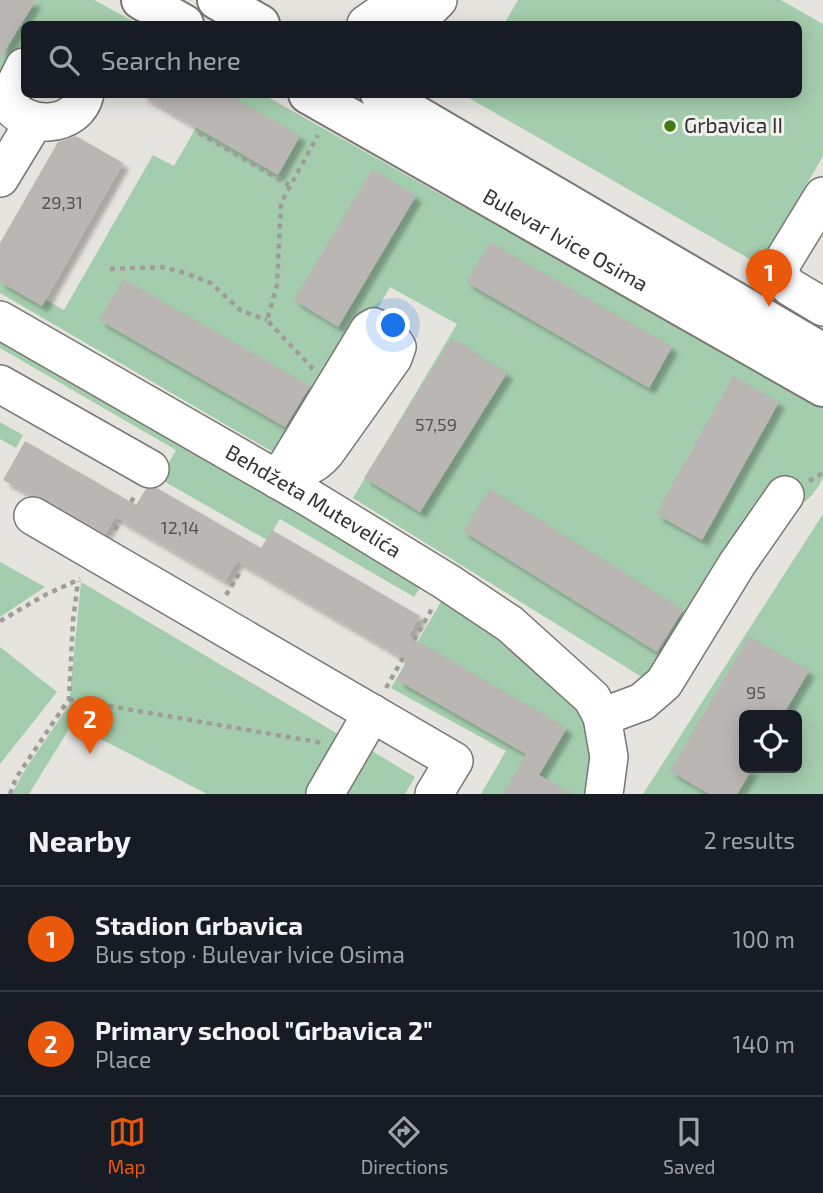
<!DOCTYPE html>
<meta charset="utf-8">
<style>
body{margin:0;font-family:"Exo 2",sans-serif;background:#242831;color:#f1f3f6}
.controls{position:absolute;right:21px;bottom:21px;display:grid;overflow:hidden;border-radius:10px;box-shadow:0 4px 18px #0003}
.controls button{width:63px;height:63px;display:grid;place-items:center;padding:0;border:0;border-bottom:2px solid #363941;background:#171b24;color:#f1f3f6;font:35px sans-serif}
.you{position:absolute;left:394px;top:326px;width:24px;height:24px;margin:-18px;border:5px solid #fff;border-radius:50%;background:#1a73e8;box-shadow:0 0 0 10px #1a73e833}
.badge{display:grid;place-items:center;width:46px;height:46px;border-radius:50%;background:#ea580c;color:#fff;font-size:23px;font-weight:700}
.pin{position:absolute;translate:-50% -58px;filter:drop-shadow(0 2px 4px #0008)}
.pin::after{content:'';position:absolute;top:37px;width:24px;height:21px;background:inherit;clip-path:polygon(0 0,100% 0,50% 100%)}
.list{margin:0;padding:0;list-style:none}
h2{display:flex;justify-content:space-between;align-items:center;height:91px;margin:0;padding:0 28px;font-size:30px}
h2 small{font-size:23px;font-weight:400;color:#9ea1a6}
.list li{display:grid;grid-template-columns:46px 1fr auto;gap:21px;align-items:center;box-sizing:border-box;height:105px;padding:0 28px;border-top:2px solid #363941}
.list b{display:block;font-size:26px;white-space:nowrap}
.list p{margin:0;font-size:23px;white-space:nowrap;color:#9ea1a6}
.list em{font-size:23px;font-style:normal;color:#9ea1a6}
.icon{flex:none;width:38px;height:38px;fill:none;stroke:currentColor;stroke-width:2;stroke-linecap:round;stroke-linejoin:round}
.map{position:relative;flex:none;width:823px;height:794px;overflow:hidden}
.search{position:absolute;background:#171b24;box-shadow:0 4px 18px #0003;left:21px;right:21px;top:21px;height:77px;display:flex;align-items:center;gap:18px;box-sizing:border-box;padding:0 24px;border-radius:10px;color:#9ea1a6;font-size:26px}
.sheet{height:301px;background:#171b24}
nav{display:flex;justify-content:space-around;align-items:center;box-sizing:border-box;height:98px;border-top:2px solid #363941;background:#171b24;font-size:19px;color:#9ea1a6}
nav a{display:grid;justify-items:center;gap:4px}
nav .on{color:#ea580c}
.map>svg:first-child{display:block}
.green{fill:#a4cdad;fill-rule:evenodd}
.building{fill:#bab6b4;filter:url(#shadow)}
.lines{fill:none;stroke-linecap:round;stroke-linejoin:round}
.minor-casing{stroke:#787773;stroke-width:40}
.major-casing{stroke:#787773;stroke-width:42}
.path{stroke:#9e9d9a;stroke-width:4.5;stroke-dasharray:5 5;stroke-linecap:butt}
.minor{stroke:#fff;stroke-width:37}
.major{stroke:#fff;stroke-width:38}
.poi-dot{fill:#417a12;stroke:#f2f1ed;stroke-width:2.5}
.labels{text-anchor:middle;stroke-width:6;stroke-linejoin:round;paint-order:stroke}
.number-label{font-size:18px;fill:#555352}
.poi-label{font-size:21px;fill:#333231;stroke:#f2f1ed;text-anchor:start}
.street-label{font-size:21px;fill:#333231;stroke:#f2f1ed}
</style>
<div class="map">
<svg width="823" height="794" viewBox="0 0 823 794">
<defs>
<filter id="shadow"><feDropShadow dx="6" dy="6" stdDeviation="2" flood-color="#0004"/></filter>
</defs>
<rect width="100%" height="100%" fill="#e5e4df"/>
<!-- green -->
<g class="green">
<path d="M0 0H94L138 24H24V63L0 106Z"/>
<path d="M518 0H781L823 24V156L760 265 464 95 798 94V24H504Z"/>
<path d="M144 95H264L442 195 823 403V478C804 513 791 510 758 500L653 684 353 498 457 324 390 287 290 462 0 293V274L64 310 153 155 174 166 197 126Z"/>
<path d="M0 334 425 581 414 597 280 519 267 540 160 479 176 450 0 348Z"/>
<path d="M0 422 23 435 16 448 0 439Z"/>
<path d="M823 514V794H643ZM744 715H797V768H744Z"/>
<path d="M0 562 45 587 0 617Z"/>
<path d="M81 582 343 737 315 794H207L72 724 29 794H12L23 773 69 705Z"/>
<path d="M442 600C489 632 574 677 588 735 592 754 592 775 595 794H481L506 751 391 688Z"/>
<path d="M0 647 57 692 0 764Z"/>
<path d="M359 743 415 777 405 794H330Z"/>
</g>
<!-- building -->
<g class="building">
<path d="M0 0H36L0 59Z"/>
<path d="M139 94H228L300 136 278 175Z"/>
<path d="M76 136 123 163 42 306 0 282V243L58 142Z"/>
<path d="M372 169 416 196 338 327 294 300Z"/>
<path d="M490 242 672 347 649 388 466 282Z"/>
<path d="M123 279 310 386 285 427 99 320Z"/>
<path d="M452 338 507 373 420 512 364 478Z"/>
<path d="M733 376 779 402 702 540 656 514Z"/>
<path d="M25 441 136 505 146 489 157 488 261 548 272 530 420 616 408 636 567 728 539 775 572 794H503L526 754 397 680 408 661 237 561 225 581 115 517 105 534 44 498 31 495 3 480Z"/>
<path d="M490 489 683 610 657 652 463 531Z"/>
<path d="M749 636 809 671 783 715H744V768H753L737 794H709L670 771Z"/>
</g>
<g class="lines">
<defs>
<g id="minor">
<path d="M366 24 401 0"/>
<path d="M414 24 438 0"/>
<path d="M24 67 7 101C24 131 77 129 85 94"/>
<path d="M0 178 34 122"/>
<path d="M823 196 782 263 780 277 790 287 823 307"/>
<path id="s1" d="M0 320 308 497 447 582 510 624 592 698 602 717 609 757 604 794"/>
<path d="M0 384 150 469"/>
<path d="M278 480 369 330 374 327 387 333 397 347 393 358 326 452C314 466 304 471 286 466"/>
<path d="M33 516 454 761 434 794"/>
<path d="M602 717 642 702 664 683 737 564 785 495"/>
<path d="M325 794 372 713"/>
</g>
<g id="major">
<path d="M141 0 184 24"/>
<path d="M217 0 260 24"/>
<path id="s2" d="M308 94 823 387"/>
<path d="M380 94 823 353"/>
</g>
</defs>
<!-- minor casing -->
<use href="#minor" class="minor-casing"/>
<!-- major casing -->
<use href="#major" class="major-casing"/>
<!-- path -->
<g class="path">
<path d="M199 133 289 185"/>
<path d="M110 269 162 267 185 273 211 283 240 310 267 320"/>
<path d="M313 369 267 320 277 285 281 203 318 135"/>
<path d="M809 481 823 473"/>
<path d="M131 502 136 494"/>
<path d="M115 530 120 520"/>
<path d="M226 595 240 572"/>
<path d="M0 621 45 595 80 579"/>
<path d="M414 640 433 607"/>
<path d="M386 688 403 658"/>
<path d="M69 699 323 743"/>
<path d="M10 794 16 778 69 699 73 621 78 581"/>
</g>
<!-- minor -->
<use href="#minor" class="minor"/>
<!-- major -->
<use href="#major" class="major"/>
</g>
<!-- markers -->
<circle class="poi-dot" cx="670" cy="126" r="7"/>
<g class="labels">
<!-- number labels -->
<g class="number-label">
<text x="62" y="209">29,31</text>
<text x="436" y="431">57,59</text>
<text x="180" y="534">12,14</text>
<text x="756" y="699">95</text>
</g>
<!-- poi labels -->
<g class="poi-label">
<text x="684" y="133">Grbavica II</text>
</g>
<!-- street labels -->
<g class="street-label">
<text dy="7" stroke="none"><textPath href="#s2" startOffset="296">Bulevar Ivice Osima</textPath></text>
<text dy="7" stroke="none"><textPath href="#s1" startOffset="362">Behdžeta Mutevelića</textPath></text>
</g>
</g>
</svg>
<div class="controls">
<button><svg class="icon" aria-label="locate" viewBox="0 0 24 24"><circle cx="12" cy="12" r="6"/><path d="M12 2v4M12 18v4M2 12h4M18 12h4"/></svg></button>
</div>
<div class="you"></div>
<div class="pin badge" style="left:769px;top:307px">1</div>
<div class="pin badge" style="left:90px;top:754px">2</div>
<div class="search"><svg class="icon" aria-label="search" viewBox="0 0 24 24"><circle cx="10" cy="10" r="6"/><path d="M15 15l6 6"/></svg>Search here</div>
</div>
<section class="sheet">
<h2>Nearby<small>2 results</small></h2>
<ul class="list">
<li><span class="badge">1</span><div><b>Stadion Grbavica</b><p>Bus stop · Bulevar Ivice Osima</p></div><em>100 m</em></li>
<li><span class="badge">2</span><div><b>Primary school &quot;Grbavica 2&quot;</b><p>Place</p></div><em>140 m</em></li>
</ul>
</section>
<nav>
<a class="on"><svg class="icon" aria-label="map" viewBox="0 0 24 24"><path d="M3 6l6-2 6 2 6-2v14l-6 2-6-2-6 2zM9 4v14M15 6v14"/></svg>Map</a>
<a><svg class="icon" aria-label="directions" viewBox="0 0 24 24"><path d="M12 3l9 9-9 9-9-9zM9 14v-3h6M13 9l2 2-2 2"/></svg>Directions</a>
<a><svg class="icon" aria-label="saved" viewBox="0 0 24 24"><path d="M7 4h10v16l-5-4-5 4z"/></svg>Saved</a>
</nav>
